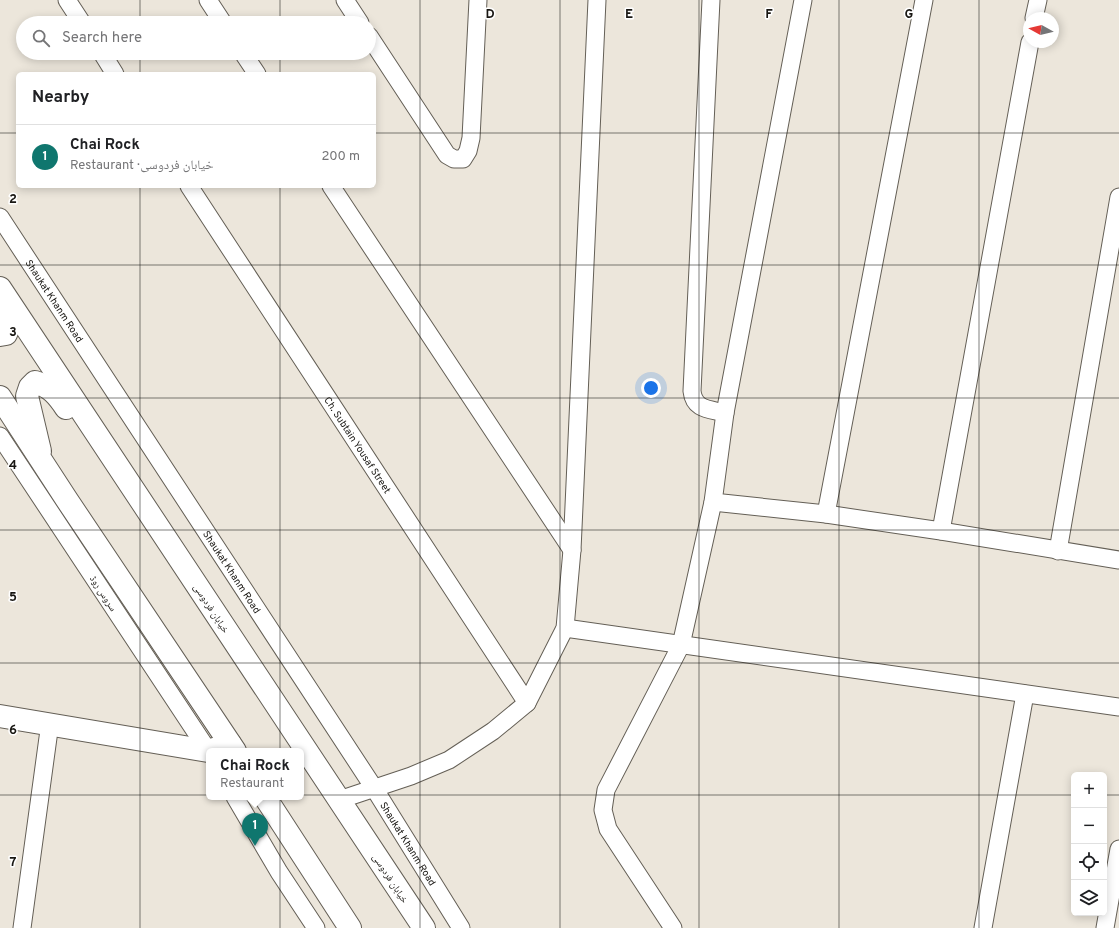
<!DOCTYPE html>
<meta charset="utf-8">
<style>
body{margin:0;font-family:Overpass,"Noto Naskh Arabic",sans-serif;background:#f2f2f2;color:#202124}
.controls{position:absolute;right:12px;bottom:12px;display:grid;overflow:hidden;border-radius:6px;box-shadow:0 2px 10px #0003}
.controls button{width:36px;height:36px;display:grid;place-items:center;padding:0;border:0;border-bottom:1px solid #e0e0e0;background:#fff;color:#202124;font:20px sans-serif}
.compass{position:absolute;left:1023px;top:12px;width:36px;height:36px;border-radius:50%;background:#fff;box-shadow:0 2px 10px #0003;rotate:278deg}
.you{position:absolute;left:651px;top:388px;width:14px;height:14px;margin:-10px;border:3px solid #fff;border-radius:50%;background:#1a73e8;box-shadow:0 0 0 6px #1a73e833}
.badge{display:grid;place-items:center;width:26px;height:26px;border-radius:50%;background:#0f766e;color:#fff;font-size:13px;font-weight:700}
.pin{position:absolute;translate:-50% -33px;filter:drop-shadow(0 1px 2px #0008)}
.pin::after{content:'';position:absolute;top:21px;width:14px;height:12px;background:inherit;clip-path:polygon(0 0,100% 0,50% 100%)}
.popup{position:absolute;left:206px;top:748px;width:98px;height:52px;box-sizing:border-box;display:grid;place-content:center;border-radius:6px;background:#fff;filter:drop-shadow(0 1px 3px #0005);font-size:13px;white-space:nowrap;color:#757577}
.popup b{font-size:15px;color:#202124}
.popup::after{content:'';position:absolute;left:50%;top:100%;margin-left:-8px;border:8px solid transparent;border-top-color:#fff}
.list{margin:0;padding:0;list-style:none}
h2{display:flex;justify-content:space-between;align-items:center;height:52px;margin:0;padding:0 16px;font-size:17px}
h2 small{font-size:13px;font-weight:400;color:#757577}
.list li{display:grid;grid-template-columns:26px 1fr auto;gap:12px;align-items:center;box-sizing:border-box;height:64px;padding:0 16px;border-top:1px solid #e0e0e0}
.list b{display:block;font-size:15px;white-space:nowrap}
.list p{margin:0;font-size:13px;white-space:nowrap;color:#757577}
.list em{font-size:13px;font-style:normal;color:#757577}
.icon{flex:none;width:22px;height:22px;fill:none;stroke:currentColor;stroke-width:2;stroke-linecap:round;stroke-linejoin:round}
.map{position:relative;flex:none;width:1119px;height:928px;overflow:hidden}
.search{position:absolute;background:#fff;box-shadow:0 2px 10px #0003;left:16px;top:16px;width:360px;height:44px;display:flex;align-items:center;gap:10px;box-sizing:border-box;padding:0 14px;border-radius:22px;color:#757577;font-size:15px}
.panel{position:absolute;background:#fff;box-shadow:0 2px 10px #0003;left:16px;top:72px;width:360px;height:116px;border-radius:6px}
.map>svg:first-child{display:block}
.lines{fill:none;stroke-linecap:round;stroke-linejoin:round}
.street-casing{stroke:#645f56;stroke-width:19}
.secondary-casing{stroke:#645f56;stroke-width:24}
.primary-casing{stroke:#645f56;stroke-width:24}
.street{stroke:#fff;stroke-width:17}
.secondary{stroke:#fff;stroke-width:22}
.primary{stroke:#fff;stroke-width:22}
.grid{fill:none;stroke:#181612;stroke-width:1;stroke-opacity:0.55}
.labels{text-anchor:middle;stroke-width:3;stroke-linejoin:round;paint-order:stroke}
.street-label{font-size:10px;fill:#181612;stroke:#fff}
.grid-label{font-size:13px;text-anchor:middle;font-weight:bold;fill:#181612;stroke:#fff;stroke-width:3;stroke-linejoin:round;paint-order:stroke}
</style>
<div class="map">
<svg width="1119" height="928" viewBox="0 0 1119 928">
<rect width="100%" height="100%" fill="#ece6db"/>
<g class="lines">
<defs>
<g id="street">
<path d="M67 0 82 23"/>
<path d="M208 0 223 23"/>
<path d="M345 0 360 23"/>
<path d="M711 0 692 391C694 410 709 409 725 413"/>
<path d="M1034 18 1038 0"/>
<path d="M369 36 447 155 454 159H463L468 151 471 138 478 0"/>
<path d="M102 53 115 74"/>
<path d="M243 53 257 74"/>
<path id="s1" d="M189 186 527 703"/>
<path d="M331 186 572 550"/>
<path id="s2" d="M0 217 374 788 461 928"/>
<path d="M0 436 209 752"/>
<path d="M713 502 826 514 941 531 1119 560"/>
<path d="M826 514 924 0"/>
<path d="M941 531 1030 42"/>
<path d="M1058 551 1119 197"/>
<path d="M565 628 1119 707"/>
<path d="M235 797 279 872 316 928"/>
<path d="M339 800 411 776 449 760 493 731 527 703 565 628 572 550 597 0"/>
<path d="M22 928 50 723"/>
<path d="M673 928 608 829 603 810 606 790 681 645 713 502 725 413 803 0"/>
<path d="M983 928 1025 694"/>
<path d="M1105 928 1119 849"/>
</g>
<path id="secondary" d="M0 716 208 751 230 744"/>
<g id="primary">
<path d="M0 288 424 928"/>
<path d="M0 335 6 334 10 324 3 299"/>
<path d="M0 397 67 500 235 751"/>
<path d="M40 451 27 396 30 387 35 382C50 386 58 396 66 408"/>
<path d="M265 797 350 928"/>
</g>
</defs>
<!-- street casing -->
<use href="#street" class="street-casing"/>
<!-- secondary casing -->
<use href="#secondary" class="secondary-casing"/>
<!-- primary casing -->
<use href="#primary" class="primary-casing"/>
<!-- street -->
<use href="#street" class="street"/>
<!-- secondary -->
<use href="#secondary" class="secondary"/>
<!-- primary -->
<use href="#primary" class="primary"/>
</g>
<!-- grid -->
<path class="grid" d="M140 0V23M280 0V23M420 0V928M560 0V928M699 0V928M839 0V928M979 0V928M140 53V74M280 53V74M0 133H18M374 133H1119M140 186V928M280 186V928M0 265H1119M0 398H1119M0 530H1119M0 663H1119M0 795H1074M1104 795H1119"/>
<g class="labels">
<!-- street labels -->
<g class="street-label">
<text dy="4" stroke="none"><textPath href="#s2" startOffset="100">Shaukat Khanm Road</textPath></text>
<text dy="4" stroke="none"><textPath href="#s1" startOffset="309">Ch. Subtain Yousaf Street</textPath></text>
<text dy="4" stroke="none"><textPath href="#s2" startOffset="424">Shaukat Khanm Road</textPath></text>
<text transform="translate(104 593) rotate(57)" y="4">سروس روڈ</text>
<text transform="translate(212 608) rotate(57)" y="4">خیابان فردوسی</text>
<text dy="4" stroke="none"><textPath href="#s2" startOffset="748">Shaukat Khanm Road</textPath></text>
<text transform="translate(391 878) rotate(57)" y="4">خیابان فردوسی</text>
</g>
</g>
<g class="grid-label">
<text x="490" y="18">D</text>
<text x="629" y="18">E</text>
<text x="769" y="18">F</text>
<text x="909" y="18">G</text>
<text x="13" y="203">2</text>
<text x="13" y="336">3</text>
<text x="13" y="469">4</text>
<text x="13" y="601">5</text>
<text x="13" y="734">6</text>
<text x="13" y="866">7</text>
</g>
</svg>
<div class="controls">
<button>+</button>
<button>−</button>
<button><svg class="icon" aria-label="locate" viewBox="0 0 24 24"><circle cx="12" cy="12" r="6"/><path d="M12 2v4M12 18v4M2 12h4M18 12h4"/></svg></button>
<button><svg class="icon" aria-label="layers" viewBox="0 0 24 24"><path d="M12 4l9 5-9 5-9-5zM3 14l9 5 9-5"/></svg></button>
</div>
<svg class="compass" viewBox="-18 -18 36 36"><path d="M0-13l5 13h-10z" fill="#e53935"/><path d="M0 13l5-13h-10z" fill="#757577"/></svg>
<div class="you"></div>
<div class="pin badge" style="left:255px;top:846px">1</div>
<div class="popup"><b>Chai Rock</b>Restaurant</div>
<div class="search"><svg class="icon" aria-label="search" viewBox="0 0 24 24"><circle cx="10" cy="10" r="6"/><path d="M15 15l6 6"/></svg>Search here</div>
<section class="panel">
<h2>Nearby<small></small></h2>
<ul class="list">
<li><span class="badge">1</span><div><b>Chai Rock</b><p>Restaurant · خیابان فردوسی</p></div><em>200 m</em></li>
</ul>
</section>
</div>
